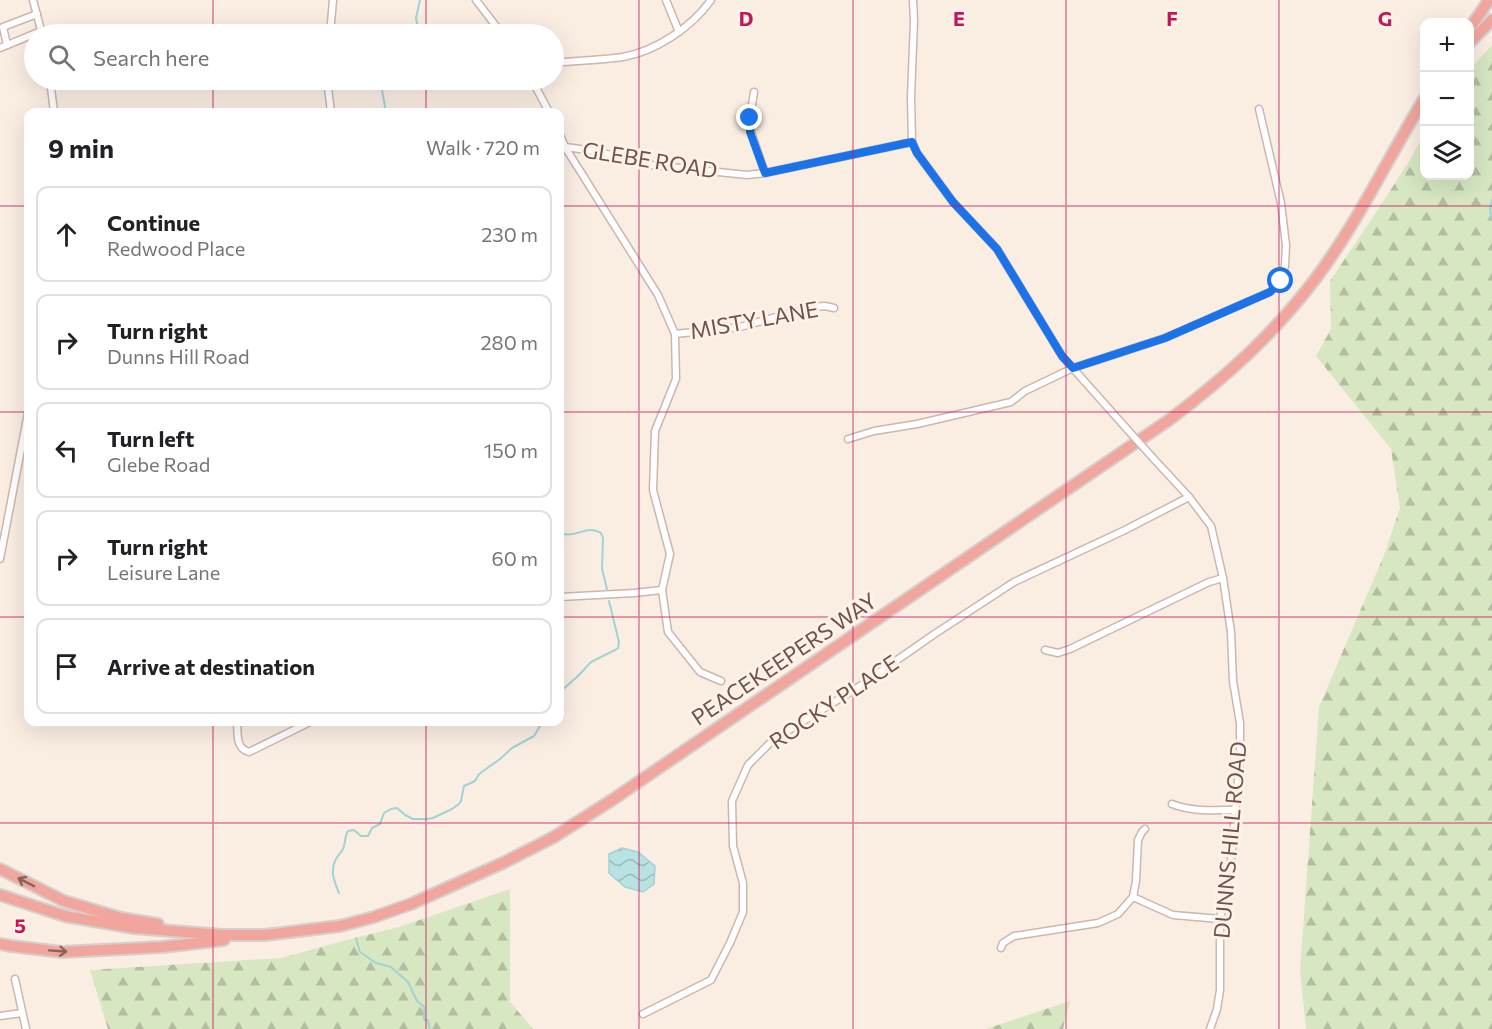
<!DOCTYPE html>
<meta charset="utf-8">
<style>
body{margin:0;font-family:Commissioner,sans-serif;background:#f6f6f6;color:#202124}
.controls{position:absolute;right:18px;top:18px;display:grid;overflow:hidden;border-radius:12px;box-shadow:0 6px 24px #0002}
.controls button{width:54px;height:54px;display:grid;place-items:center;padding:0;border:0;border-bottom:2px solid #e0e0e0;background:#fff;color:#202124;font:30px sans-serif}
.stop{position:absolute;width:18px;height:18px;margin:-14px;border:4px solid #1a73e8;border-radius:50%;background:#fff}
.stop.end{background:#1a73e8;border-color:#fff;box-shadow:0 2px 6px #0008}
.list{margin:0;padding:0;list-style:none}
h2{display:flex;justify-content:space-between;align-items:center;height:78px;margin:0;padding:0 24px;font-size:26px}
h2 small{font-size:20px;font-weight:400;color:#757577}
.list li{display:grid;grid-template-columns:39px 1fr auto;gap:18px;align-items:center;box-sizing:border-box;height:96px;margin:0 12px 12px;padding:0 12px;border:2px solid #e0e0e0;border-radius:12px}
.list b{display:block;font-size:22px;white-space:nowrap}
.list p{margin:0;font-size:20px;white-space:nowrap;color:#757577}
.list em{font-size:20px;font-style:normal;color:#757577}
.icon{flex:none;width:33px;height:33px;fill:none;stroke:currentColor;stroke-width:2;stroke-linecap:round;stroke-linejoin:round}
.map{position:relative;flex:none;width:1492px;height:1029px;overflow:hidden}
.search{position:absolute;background:#fff;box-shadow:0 6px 24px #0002;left:24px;top:24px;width:540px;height:66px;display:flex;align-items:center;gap:15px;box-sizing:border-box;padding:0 21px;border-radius:33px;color:#757577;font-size:22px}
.panel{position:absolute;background:#fff;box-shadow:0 6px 24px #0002;left:24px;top:108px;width:540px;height:618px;border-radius:12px}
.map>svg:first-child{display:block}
.forest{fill:url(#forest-firs)}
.water{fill:url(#water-waves);stroke:#a0d3d3;stroke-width:1.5}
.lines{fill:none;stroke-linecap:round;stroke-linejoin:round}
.stream{stroke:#a0d3d3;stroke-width:2}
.street-casing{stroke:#cdb6ad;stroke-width:9}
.highway-casing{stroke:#d7cfcd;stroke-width:14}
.street{stroke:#fff;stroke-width:6}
.highway{stroke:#f1a69d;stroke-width:10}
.street-bridge-casing{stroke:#cdb6ad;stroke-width:9;stroke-linecap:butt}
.street-bridge{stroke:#fff;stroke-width:6}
.oneway{stroke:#8a635b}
.route{stroke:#1a73e8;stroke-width:8}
.grid{fill:none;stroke:#c2185b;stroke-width:1.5;stroke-opacity:0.55}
.labels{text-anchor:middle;stroke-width:6;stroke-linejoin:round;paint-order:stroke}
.street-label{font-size:22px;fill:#70524b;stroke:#fef2e8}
.grid-label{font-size:20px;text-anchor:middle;font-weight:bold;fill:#c2185b;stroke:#fef2e8;stroke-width:6;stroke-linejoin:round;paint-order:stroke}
</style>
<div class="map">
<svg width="1492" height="1029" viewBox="0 0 1492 1029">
<defs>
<pattern id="forest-firs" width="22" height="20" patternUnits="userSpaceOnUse" patternTransform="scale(1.5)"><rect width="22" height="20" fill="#d7e7c2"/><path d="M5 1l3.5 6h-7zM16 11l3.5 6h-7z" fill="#b3bea0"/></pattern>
<pattern id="water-waves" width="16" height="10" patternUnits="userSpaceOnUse" patternTransform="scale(1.5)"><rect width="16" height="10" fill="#b9e2e2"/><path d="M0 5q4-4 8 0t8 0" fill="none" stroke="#9bbab9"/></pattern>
</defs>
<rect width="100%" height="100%" fill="#faeee3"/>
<!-- forest -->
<g class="forest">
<path d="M1492 45V1029H1306L1300 971 1319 707 1384 555 1400 508 1391 449 1316 356 1331 329 1330 281 1371 220 1408 163 1424 134V176H1470V69Z"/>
<path d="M510 889V1002L533 1029H108L90 970 281 958 339 942 399 927Z"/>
<path d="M1070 1001 1063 1029H986Z"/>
</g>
<!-- water -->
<path class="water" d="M622 848 638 852 655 866 654 884 643 892 625 887 609 873V854Z"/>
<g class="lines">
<!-- stream -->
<g class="stream">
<path d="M419 34 416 18 420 0"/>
<path d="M383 80 382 90 386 112"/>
<path d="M1492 200 1490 209 1492 220"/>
<path d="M560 533C577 539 586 524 601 533L603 538 602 569 607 589"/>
<path d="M560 692 579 675 591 662 615 650 618 648 619 642 609 601"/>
<path d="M339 893C335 883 330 872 335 861 337 856 341 853 343 849 346 842 344 837 348 831L354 830 361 836H368L372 828 380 824 384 813 391 809 397 808 405 815 413 819H427L433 818 452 809 459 804 461 801 464 786 475 781 479 774 500 759 512 748 534 736 540 726 545 722"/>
<path d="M356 938 360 952 376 963 391 967 400 975 408 982 417 1001 424 1007V1019L428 1021 430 1029"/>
</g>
<defs>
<g id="street">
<path d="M33 0 42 34"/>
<path d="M476 0 502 34"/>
<path d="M666 0 679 32"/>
<path d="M913 0 914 21 911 97 912 142 917 153 953 202 997 249 1062 356 1126 428"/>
<path d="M330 34 333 0"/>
<path d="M7 45 3 27 37 14"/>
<path d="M0 48 41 31"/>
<path d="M554 63C576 61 600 60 623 57 656 51 692 27 711 0"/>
<path d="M50 80 54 112"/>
<path d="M327 80 331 112"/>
<path d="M532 80 549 112"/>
<path d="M754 92 750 118 751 132 765 173"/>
<path d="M560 135 565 147 658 295 675 334 676 379 655 431 653 490 670 554 662 590 668 632 700 672 721 681"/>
<path d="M565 147 595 151 651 165 747 175 765 173 912 142"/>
<path d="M675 334 740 327 812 307 825 306 834 308"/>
<path d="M848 439 874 431 917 424 1011 402 1025 391 1073 368 1165 338 1270 292 1281 281 1285 266 1286 245 1281 203 1259 109"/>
<path d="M1153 458 1189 497 1211 526 1223 578 1231 632 1233 681 1240 723V757L1230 870 1220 919V990L1217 1009 1210 1029"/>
<path d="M0 559 28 413"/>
<path d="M560 597 634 593 662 590"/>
<path d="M1045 650 1058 653 1070 649 1209 582 1223 578"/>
<path d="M237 722C238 733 235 748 249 752L310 722"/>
<path d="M1172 804C1192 812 1214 810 1234 810"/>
<path d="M1133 897 1173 915 1220 919"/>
<path d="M1001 948 1003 943 1014 936 1098 923 1118 914 1133 897 1136 881 1138 840 1142 832 1145 829"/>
<path d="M15 979 26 1029"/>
<path d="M643 1014 711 980 730 943 743 912V883L733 846 732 801 748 765 773 740 857 688 933 635 1014 582 1125 530 1189 497"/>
<path d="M0 1016 22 1013"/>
</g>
<g id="highway">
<path d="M1470 28 1489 0"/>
<path d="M1470 42 1492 20"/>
<path d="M0 869 64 901 121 918 158 924"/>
<path d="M0 895 65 916 134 928 223 935H265L340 926 374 917 411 904 505 862 554 837 612 800 1169 420C1225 378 1274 334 1316 278 1358 222 1388 158 1424 99"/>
<path d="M0 944 11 946 62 952 162 947 224 940"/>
</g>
</defs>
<!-- street casing -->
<use href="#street" class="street-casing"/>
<!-- highway casing -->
<use href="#highway" class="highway-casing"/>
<!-- street -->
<use href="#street" class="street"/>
<!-- highway -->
<use href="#highway" class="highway"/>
<defs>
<path id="street-bridge" d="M1126 428 1153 458"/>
</defs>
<!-- street-bridge casing -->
<use href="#street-bridge" class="street-bridge-casing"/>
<!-- street-bridge -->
<use href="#street-bridge" class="street-bridge"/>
</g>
<!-- one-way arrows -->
<defs><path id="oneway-shaft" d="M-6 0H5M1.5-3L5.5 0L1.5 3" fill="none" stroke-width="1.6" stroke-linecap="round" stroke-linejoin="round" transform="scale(1.5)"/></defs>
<g class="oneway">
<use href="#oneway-shaft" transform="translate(26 882) rotate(-153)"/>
<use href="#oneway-shaft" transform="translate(58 951) rotate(4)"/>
</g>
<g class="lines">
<!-- route -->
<path class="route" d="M750 118V132L765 173 912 142 917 153 953 202 997 249 1062 356 1073 368 1165 338 1270 292 1281 281"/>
</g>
<!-- grid -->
<path class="grid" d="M213 0V34M426 0V34M639 0V1029M853 0V1029M1066 0V1029M1279 0V1029M213 80V112M426 80V112M0 206H28M560 206H1492M0 412H28M560 412H1492M0 617H28M560 617H1492M213 722V1029M426 722V1029M0 823H1492"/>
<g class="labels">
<!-- street labels -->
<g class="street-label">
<text transform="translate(650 160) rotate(9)" y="8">GLEBE ROAD</text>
<text transform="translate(754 320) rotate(-10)" y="8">MISTY LANE</text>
<text transform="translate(784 659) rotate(-34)" y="8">PEACEKEEPERS WAY</text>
<text transform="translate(834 702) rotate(-34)" y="8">ROCKY PLACE</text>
<text transform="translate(1230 840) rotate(-85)" y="8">DUNNS HILL ROAD</text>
</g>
</g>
<g class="grid-label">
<text x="746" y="26">D</text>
<text x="959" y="26">E</text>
<text x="1172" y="26">F</text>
<text x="1385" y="26">G</text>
<text x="20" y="933">5</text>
</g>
</svg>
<div class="controls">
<button>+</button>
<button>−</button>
<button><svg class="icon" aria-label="layers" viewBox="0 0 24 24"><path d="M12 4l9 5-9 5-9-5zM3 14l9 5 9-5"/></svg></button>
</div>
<div class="stop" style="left:1281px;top:281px"></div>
<div class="stop end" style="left:750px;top:118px"></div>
<div class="search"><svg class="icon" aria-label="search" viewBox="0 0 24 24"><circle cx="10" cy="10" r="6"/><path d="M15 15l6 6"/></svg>Search here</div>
<section class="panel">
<h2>9 min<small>Walk · 720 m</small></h2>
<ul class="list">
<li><svg class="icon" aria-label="ahead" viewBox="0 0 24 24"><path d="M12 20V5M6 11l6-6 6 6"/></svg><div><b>Continue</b><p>Redwood Place</p></div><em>230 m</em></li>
<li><svg class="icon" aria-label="right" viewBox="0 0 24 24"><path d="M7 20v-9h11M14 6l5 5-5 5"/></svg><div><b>Turn right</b><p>Dunns Hill Road</p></div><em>280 m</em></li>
<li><svg class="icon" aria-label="left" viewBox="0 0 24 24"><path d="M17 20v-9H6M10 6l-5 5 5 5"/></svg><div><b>Turn left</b><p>Glebe Road</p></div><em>150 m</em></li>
<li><svg class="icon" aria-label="right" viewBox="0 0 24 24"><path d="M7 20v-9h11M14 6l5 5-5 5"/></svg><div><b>Turn right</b><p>Leisure Lane</p></div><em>60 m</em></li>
<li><svg class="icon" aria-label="arrive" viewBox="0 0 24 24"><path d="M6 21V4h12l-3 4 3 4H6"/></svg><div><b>Arrive at destination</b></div></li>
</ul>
</section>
</div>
